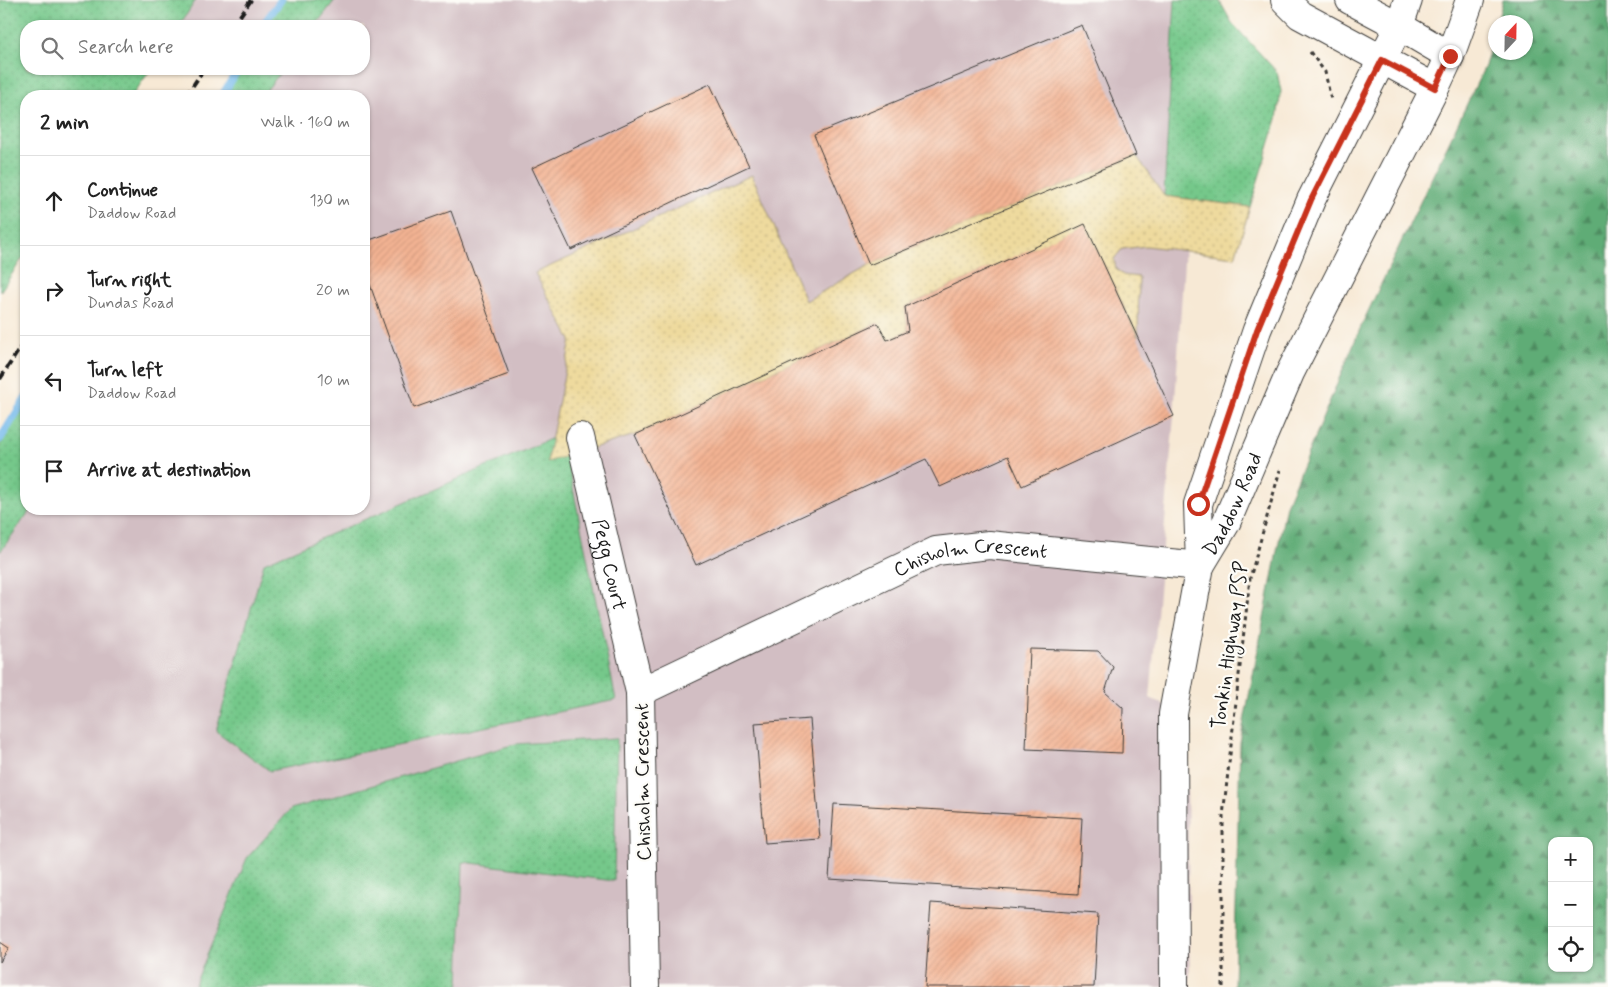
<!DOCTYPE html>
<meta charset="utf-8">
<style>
body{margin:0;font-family:Mynerve,sans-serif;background:#f2f2f2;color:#222}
.controls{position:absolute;right:15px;bottom:15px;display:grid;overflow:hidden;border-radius:10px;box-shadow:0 1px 4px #0004}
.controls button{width:45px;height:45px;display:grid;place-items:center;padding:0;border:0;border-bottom:1px solid #e0e0e0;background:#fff;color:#222;font:25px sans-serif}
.compass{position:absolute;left:1488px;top:15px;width:45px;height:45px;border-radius:50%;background:#fff;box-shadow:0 1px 4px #0004;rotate:22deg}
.stop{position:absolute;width:15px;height:15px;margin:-11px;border:4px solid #c8321e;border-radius:50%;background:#fff}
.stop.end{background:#c8321e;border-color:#fff;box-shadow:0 1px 5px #0008}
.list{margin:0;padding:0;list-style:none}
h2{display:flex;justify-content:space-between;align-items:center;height:65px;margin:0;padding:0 20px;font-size:21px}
h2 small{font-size:16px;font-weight:400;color:#767676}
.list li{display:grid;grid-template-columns:32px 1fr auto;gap:15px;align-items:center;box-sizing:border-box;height:90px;padding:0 20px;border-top:1px solid #e0e0e0}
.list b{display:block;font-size:19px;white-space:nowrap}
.list p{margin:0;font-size:16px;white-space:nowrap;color:#767676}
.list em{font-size:16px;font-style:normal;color:#767676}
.icon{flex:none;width:28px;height:28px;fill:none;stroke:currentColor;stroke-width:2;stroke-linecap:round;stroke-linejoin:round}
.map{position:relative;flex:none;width:1608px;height:987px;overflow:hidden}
.search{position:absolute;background:#fff;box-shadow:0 1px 4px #0004;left:20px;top:20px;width:350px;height:55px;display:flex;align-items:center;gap:12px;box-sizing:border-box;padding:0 18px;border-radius:20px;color:#767676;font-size:19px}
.panel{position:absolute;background:#fff;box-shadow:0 1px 4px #0004;left:20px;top:90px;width:350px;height:425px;border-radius:20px}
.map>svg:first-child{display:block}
.industrial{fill:#d2bec3}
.green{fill:url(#green-dots);stroke:#487253}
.forest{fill:url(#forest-firs);stroke:#3e6449;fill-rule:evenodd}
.sand{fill:url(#sand-dots);stroke:#857b5d}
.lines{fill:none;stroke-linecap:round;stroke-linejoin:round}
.stream{stroke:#75baeb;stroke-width:8}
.building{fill:url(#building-hatch)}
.minor-casing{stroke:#3d3b38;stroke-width:30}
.secondary-casing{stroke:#3d3b38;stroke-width:30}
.path{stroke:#3d3b38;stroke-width:3;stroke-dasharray:4 4;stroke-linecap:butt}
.minor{stroke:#fff;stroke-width:28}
.secondary{stroke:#fff;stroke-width:28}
.rail{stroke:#1c1c1c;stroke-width:4;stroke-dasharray:8 4;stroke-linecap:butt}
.route{stroke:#c8321e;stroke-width:6}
.labels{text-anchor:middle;stroke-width:4.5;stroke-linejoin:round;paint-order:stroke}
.street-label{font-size:20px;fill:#1c1c1c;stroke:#fdfcf7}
</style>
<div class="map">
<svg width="1608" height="987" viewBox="0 0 1608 987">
<defs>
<pattern id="green-dots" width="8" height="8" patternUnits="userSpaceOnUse" patternTransform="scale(1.25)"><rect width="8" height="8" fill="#74c88a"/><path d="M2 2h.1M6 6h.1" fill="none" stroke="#64ab76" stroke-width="1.8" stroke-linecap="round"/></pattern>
<pattern id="forest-firs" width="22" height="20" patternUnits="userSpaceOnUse" patternTransform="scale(1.25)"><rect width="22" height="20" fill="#5fac76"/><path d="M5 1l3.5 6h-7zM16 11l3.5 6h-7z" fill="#4e8b60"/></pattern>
<pattern id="sand-dots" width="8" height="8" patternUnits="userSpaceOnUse" patternTransform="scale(1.25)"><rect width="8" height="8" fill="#eeda9e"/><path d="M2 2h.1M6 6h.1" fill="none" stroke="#ccba88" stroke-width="1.8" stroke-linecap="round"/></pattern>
<pattern id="building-hatch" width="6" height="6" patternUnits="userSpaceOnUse" patternTransform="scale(1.25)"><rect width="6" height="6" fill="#f3b393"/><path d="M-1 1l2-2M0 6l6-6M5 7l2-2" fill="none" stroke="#d0997e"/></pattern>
</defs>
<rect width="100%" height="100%" fill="#fdfcf7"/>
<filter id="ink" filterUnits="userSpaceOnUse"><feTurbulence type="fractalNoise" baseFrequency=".02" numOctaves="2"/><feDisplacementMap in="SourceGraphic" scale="10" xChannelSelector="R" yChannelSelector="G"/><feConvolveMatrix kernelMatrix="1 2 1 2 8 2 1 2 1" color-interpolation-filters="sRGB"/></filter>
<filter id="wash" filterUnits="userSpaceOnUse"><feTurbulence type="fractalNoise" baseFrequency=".0096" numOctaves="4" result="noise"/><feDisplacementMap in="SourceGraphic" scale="20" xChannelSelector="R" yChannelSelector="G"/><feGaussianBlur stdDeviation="1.12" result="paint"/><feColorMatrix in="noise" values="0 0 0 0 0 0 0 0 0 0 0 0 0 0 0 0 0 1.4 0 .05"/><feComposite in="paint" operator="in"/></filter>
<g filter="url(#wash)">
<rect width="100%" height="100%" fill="#f7e9d5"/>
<!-- industrial -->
<path class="industrial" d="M196 0H1201L1174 416 1150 698 1186 715 1190 987H0V552L31 509H364V96H261L222 69H364V26H179Z"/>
<!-- green -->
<g class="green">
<path d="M0 0H196L179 26H26V69H151L132 96H26V253L0 292Z"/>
<path d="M281 0H335L315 26H262Z"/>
<path d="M1175 0H1219L1232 23 1277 72 1281 91 1277 119 1250 207 1164 196Z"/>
<path d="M235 69H283L262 96H218Z"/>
<path d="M26 398V509H31L0 552V439Z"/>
<path d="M562 434 616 700 270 771 216 731 264 563Z"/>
<path d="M617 738 614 881 463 862 459 987H194L247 858 291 809 515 744Z"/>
</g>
<!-- forest -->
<path class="forest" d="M1503 0H1608V987H1234L1240 742 1286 505 1362 324 1485 66 1495 28 1496 52H1526V22H1497ZM1552 841H1589V968H1552Z"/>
<!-- sand -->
<path class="sand" d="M1136 155 1164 196 1250 207 1235 257 1146 246 1122 249 1114 259 1116 269 1123 275 1139 277 1138 337 1085 225 905 307 908 331 887 340 878 323 635 435 547 462 571 340 535 273 752 175 806 301 869 265Z"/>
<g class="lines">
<!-- stream -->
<g class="stream">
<path d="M262 26 281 0"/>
<path d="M222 96 238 69"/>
<path d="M0 439 26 398"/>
</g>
</g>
<g id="blocks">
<!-- building -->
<g class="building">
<path d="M1082 25 1136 155 869 265 814 135Z"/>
<path d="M710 84 749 166 571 250 532 168Z"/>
<path d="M451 211 509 374 414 408 364 268V242Z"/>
<path d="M1085 224 1174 416 1022 486 1008 456 940 487 926 459 696 565 635 435 878 323 887 340 908 331 905 307Z"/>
<path d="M1030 649 1098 651 1113 667 1105 692 1123 708 1122 753 1026 749Z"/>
<path d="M810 719 820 839 765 843 755 723Z"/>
<path d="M834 804 1082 818 1078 894 829 879Z"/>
<path d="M931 903 1098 914 1094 987H925Z"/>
<path d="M0 942 9 948 0 962Z"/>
</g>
</g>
</g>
<g filter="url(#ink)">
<use href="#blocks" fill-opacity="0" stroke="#3d3b38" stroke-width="1"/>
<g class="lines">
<defs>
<g id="minor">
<path id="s1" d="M580 437 640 692"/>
<path id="s2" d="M1200 566 1226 523 1290 373 1435 88"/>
<path id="s3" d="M645 987 640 692 936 551 989 545 1200 566"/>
<path d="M1174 987 1173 714 1200 566 1198 504 1257 330 1311 200 1399 26 1450 56"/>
</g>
<g id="secondary">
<path d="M1285 0 1300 15 1435 88 1450 56 1470 0"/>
<path d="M1350 0 1399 26 1408 0"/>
</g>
</defs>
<!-- minor casing -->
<use href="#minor" class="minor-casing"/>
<!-- secondary casing -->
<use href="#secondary" class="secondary-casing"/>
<!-- path -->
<g class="path">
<path d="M1310 52 1325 72 1331 100"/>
<path d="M1223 987V816L1250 578 1280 470"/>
</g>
<!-- minor -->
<use href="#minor" class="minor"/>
<!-- secondary -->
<use href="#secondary" class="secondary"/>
<!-- rail -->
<g class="rail">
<path d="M233 26 251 0"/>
<path d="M186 96 204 69"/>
<path d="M0 379 26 339"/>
</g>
</g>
</g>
<g class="lines" filter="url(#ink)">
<!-- route -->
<path class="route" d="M1198 504 1257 330 1311 200 1382 60 1435 88 1450 56"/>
</g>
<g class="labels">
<!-- street labels -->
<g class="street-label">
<text dy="7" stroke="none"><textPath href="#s2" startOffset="70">Daddow Road</textPath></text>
<text dy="7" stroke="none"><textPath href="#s3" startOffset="656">Chisholm Crescent</textPath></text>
<text dy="7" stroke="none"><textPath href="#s1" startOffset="131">Pegg Court</textPath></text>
<text transform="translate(1229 645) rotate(-82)" y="7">Tonkin Highway PSP</text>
<text transform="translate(642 782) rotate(-91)" y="7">Chisholm Crescent</text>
</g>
</g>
</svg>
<div class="controls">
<button>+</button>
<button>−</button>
<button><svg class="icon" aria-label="locate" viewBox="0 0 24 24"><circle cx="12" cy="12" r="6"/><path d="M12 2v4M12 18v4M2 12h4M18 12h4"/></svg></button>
</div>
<svg class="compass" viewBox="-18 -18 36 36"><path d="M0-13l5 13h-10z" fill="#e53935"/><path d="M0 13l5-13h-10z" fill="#767676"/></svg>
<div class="stop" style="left:1198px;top:504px"></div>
<div class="stop end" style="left:1450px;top:56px"></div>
<div class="search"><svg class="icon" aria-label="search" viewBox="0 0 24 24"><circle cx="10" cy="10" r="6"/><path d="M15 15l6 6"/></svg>Search here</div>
<section class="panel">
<h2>2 min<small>Walk · 160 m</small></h2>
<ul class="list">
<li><svg class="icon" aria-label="ahead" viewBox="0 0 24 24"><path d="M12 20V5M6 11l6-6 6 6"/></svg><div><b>Continue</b><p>Daddow Road</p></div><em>130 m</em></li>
<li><svg class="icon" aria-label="right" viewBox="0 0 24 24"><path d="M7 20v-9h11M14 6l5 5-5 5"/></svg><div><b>Turn right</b><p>Dundas Road</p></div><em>20 m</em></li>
<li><svg class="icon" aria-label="left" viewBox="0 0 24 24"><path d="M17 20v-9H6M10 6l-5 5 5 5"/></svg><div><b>Turn left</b><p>Daddow Road</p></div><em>10 m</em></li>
<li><svg class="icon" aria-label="arrive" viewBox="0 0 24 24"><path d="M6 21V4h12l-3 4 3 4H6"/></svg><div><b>Arrive at destination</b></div></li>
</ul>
</section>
</div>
